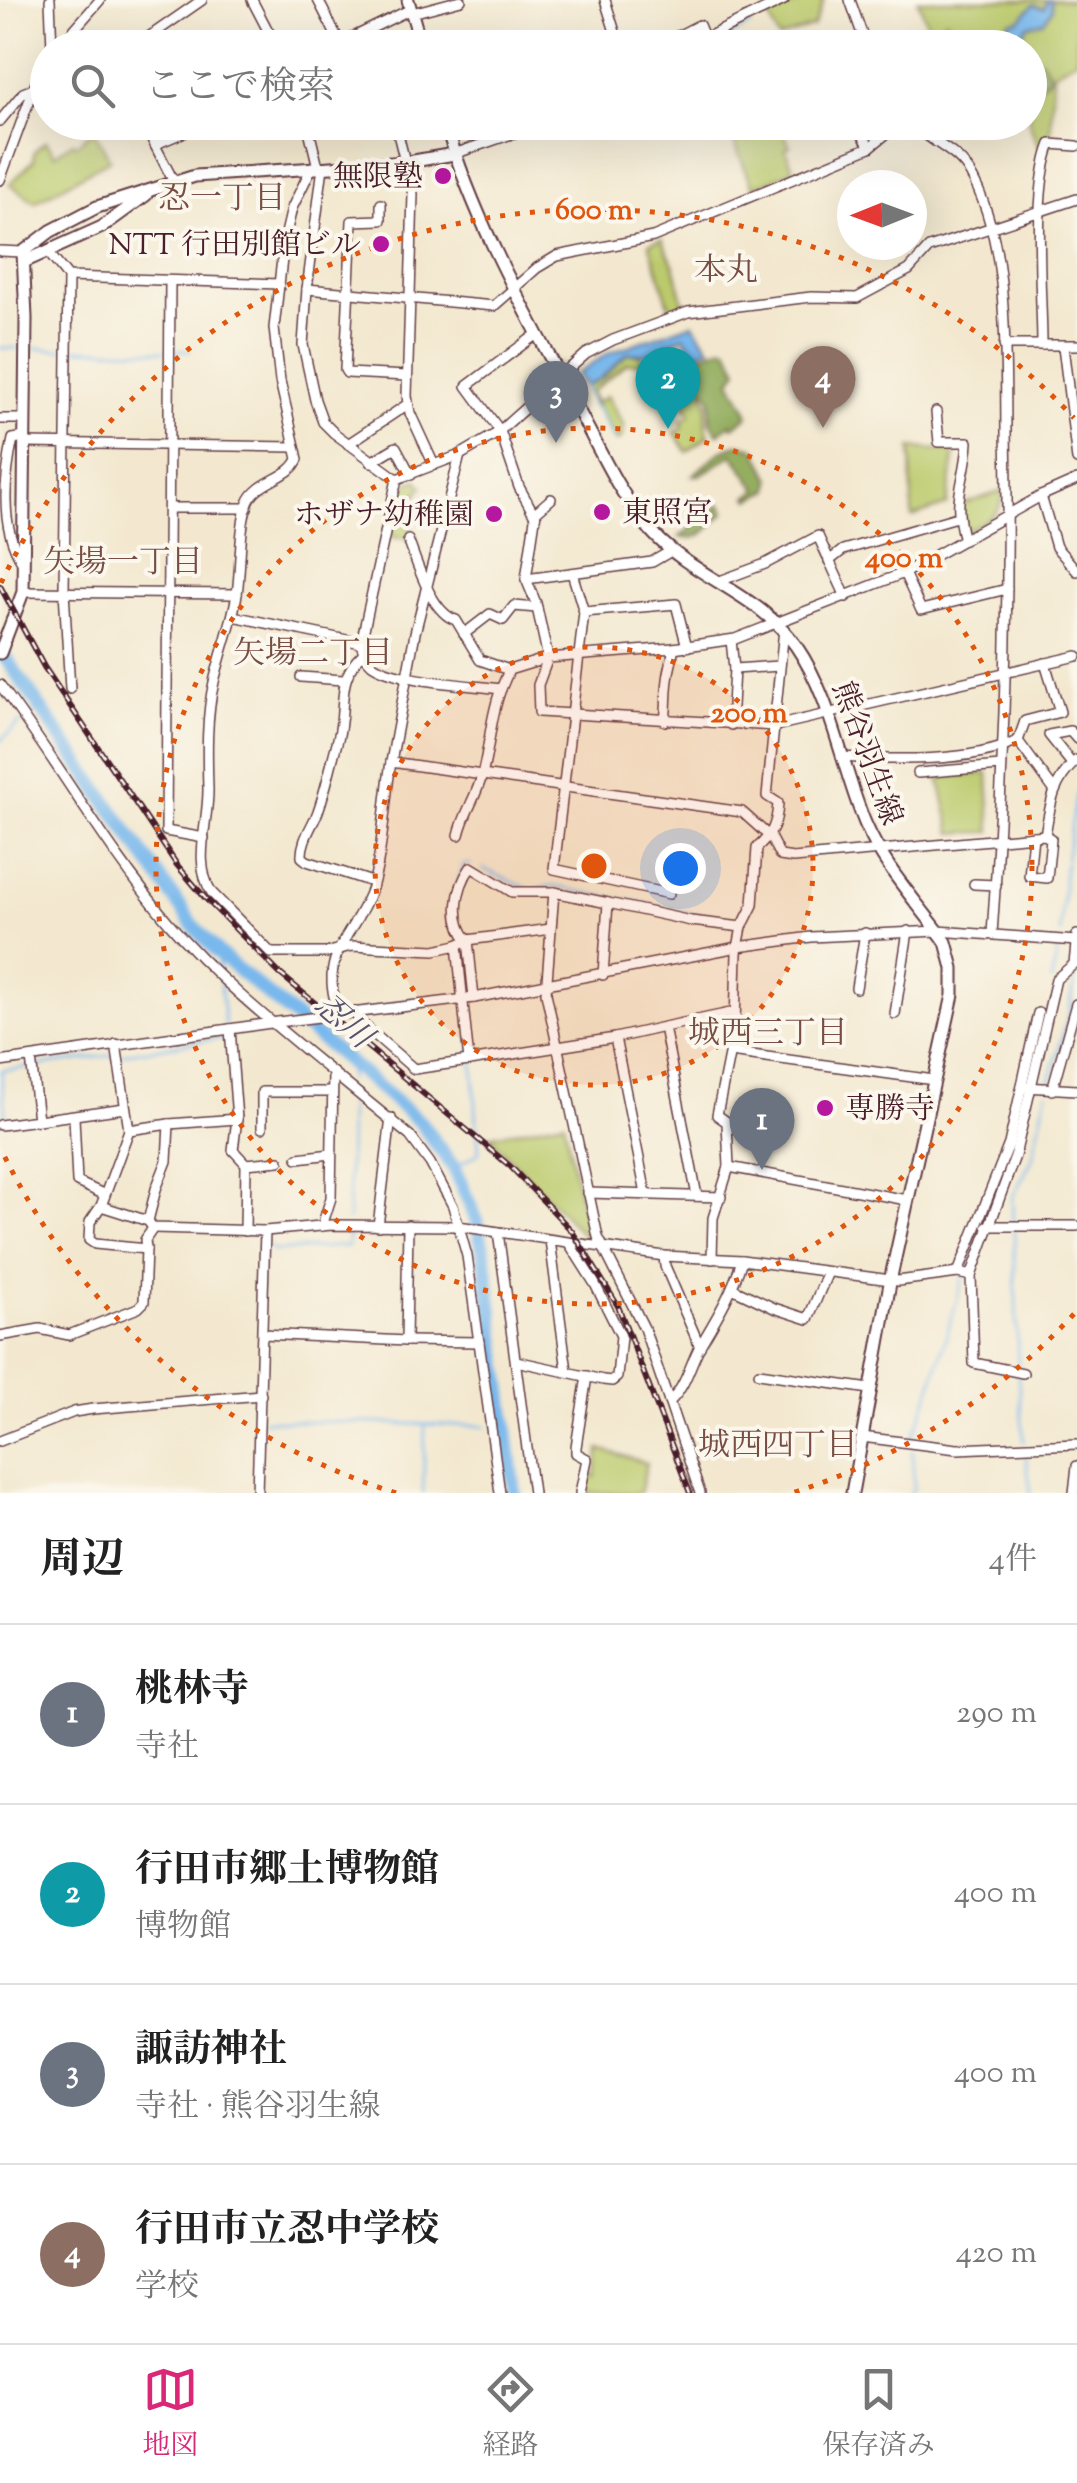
<!DOCTYPE html>
<html lang="ja">
<meta charset="utf-8">
<style>
body{margin:0;font-family:"Sorts Mill Goudy","Noto Serif JP",serif;background:#f2f2f2;color:#222}
.compass{position:absolute;left:837px;top:170px;width:90px;height:90px;border-radius:50%;background:#fff;box-shadow:0 10px 40px #0002;rotate:269deg}
.you{position:absolute;left:680px;top:868px;width:35px;height:35px;margin:-25px;border:8px solid #fff;border-radius:50%;background:#1a73e8;box-shadow:0 0 0 15px #1a73e833}
.badge{display:grid;place-items:center;width:65px;height:65px;border-radius:50%;background:#db2777;color:#fff;font-size:32px;font-weight:700}
.pin{position:absolute;translate:-50% -82px;filter:drop-shadow(0 2px 5px #0008)}
.pin::after{content:'';position:absolute;top:52px;width:35px;height:30px;background:inherit;clip-path:polygon(0 0,100% 0,50% 100%)}
.list{margin:0;padding:0;list-style:none}
h2{display:flex;justify-content:space-between;align-items:center;height:130px;margin:0;padding:0 40px;font-size:42px}
h2 small{font-size:32px;font-weight:400;color:#767676}
.list li{display:grid;grid-template-columns:65px 1fr auto;gap:30px;align-items:center;box-sizing:border-box;height:180px;padding:0 40px;border-top:2px solid #e0e0e0}
.list b{display:block;font-size:38px;white-space:nowrap}
.list p{margin:0;font-size:32px;white-space:nowrap;color:#767676}
.list em{font-size:32px;font-style:normal;color:#767676}
.icon{flex:none;width:55px;height:55px;fill:none;stroke:currentColor;stroke-width:2;stroke-linecap:round;stroke-linejoin:round}
.map{position:relative;flex:none;width:1077px;height:1493px;overflow:hidden}
.search{position:absolute;background:#fff;box-shadow:0 10px 40px #0002;left:30px;right:30px;top:30px;height:110px;display:flex;align-items:center;gap:25px;box-sizing:border-box;padding:0 35px;border-radius:55px;color:#767676;font-size:38px}
.sheet{height:850px;background:#fff}
nav{display:flex;justify-content:space-around;align-items:center;box-sizing:border-box;height:140px;border-top:2px solid #e0e0e0;background:#fff;font-size:28px;color:#767676}
nav a{display:grid;justify-items:center;gap:5px}
nav .on{color:#db2777}
.map>svg:first-child{display:block}
.green{fill:#bbca6c;stroke:#82744c;stroke-width:2.5}
.forest{fill:#94ae60;stroke:#6f6646;stroke-width:2.5}
.water{fill:#78b8ec;stroke:#616c8c;stroke-width:2.5}
.lines{fill:none;stroke-linecap:round;stroke-linejoin:round}
.stream{stroke:#78b8ec;stroke-width:2.5}
.river{stroke:#78b8ec;stroke-width:14}
.minor-casing{stroke:#633d44;stroke-width:12}
.major-casing{stroke:#633d44;stroke-width:15}
.minor{stroke:#fff;stroke-width:9}
.major{stroke:#fff;stroke-width:11}
.rail-casing{stroke:#4a1f2b;stroke-width:6}
.rail{stroke:#fbf7ec;stroke-width:2.5;stroke-dasharray:8;stroke-linecap:butt}
.ring{fill:none;stroke:#e0560e;stroke-width:5;stroke-dasharray:5 10}
.poi-dot{fill:#b5179e;stroke:#fbf7ec;stroke-width:4}
.labels{text-anchor:middle;stroke-width:8;stroke-linejoin:round;paint-order:stroke}
.poi-label{font-size:30px;fill:#4a1f2b;stroke:#fbf7ec;text-anchor:end}
.street-label{font-size:30px;fill:#4a1f2b;stroke:#fbf7ec}
.neighbourhood-label{font-size:32px;fill:#784e44;stroke:#fbf7ec}
.water-label{font-size:32px;font-style:italic;fill:#5a556f;stroke:#fbf7ec}
.centre{fill:#e0560e;stroke:#fbf7ec;stroke-width:5}
.ring-label{font-size:30px;text-anchor:middle;font-weight:bold;fill:#e0560e;stroke:#fbf7ec;stroke-width:8;stroke-linejoin:round;paint-order:stroke}
</style>
<div class="map">
<svg width="1077" height="1493" viewBox="0 0 1077 1493">
<rect width="100%" height="100%" fill="#fbf7ec"/>
<filter id="ink" filterUnits="userSpaceOnUse"><feTurbulence type="fractalNoise" baseFrequency=".01" numOctaves="2"/><feDisplacementMap in="SourceGraphic" scale="20" xChannelSelector="R" yChannelSelector="G"/><feConvolveMatrix kernelMatrix="1 2 1 2 8 2 1 2 1" color-interpolation-filters="sRGB"/></filter>
<filter id="wash" filterUnits="userSpaceOnUse"><feTurbulence type="fractalNoise" baseFrequency=".0048" numOctaves="4" result="noise"/><feDisplacementMap in="SourceGraphic" scale="40" xChannelSelector="R" yChannelSelector="G"/><feGaussianBlur stdDeviation="2.25" result="paint"/><feColorMatrix in="noise" values="0 0 0 0 0 0 0 0 0 0 0 0 0 0 0 0 0 1.4 0 .05"/><feComposite in="paint" operator="in"/></filter>
<g filter="url(#wash)">
<rect width="100%" height="100%" fill="#f3e8cf"/>
<!-- green -->
<g class="green">
<path d="M808 0H824L814 26 779 39 768 14Z"/>
<path d="M918 0H1077V58L1053 73 1050 141 1039 147 1029 123 1030 48 964 47 970 41 946 20 931 33Z"/>
<path d="M779 123 790 146 785 149 794 170 753 187 726 123Z"/>
<path d="M93 130 110 159 35 202 10 184 34 160V151L46 141 55 154 73 142 76 145Z"/>
<path d="M662 239 675 269 685 309 672 314 649 243Z"/>
<path d="M628 353 642 355V363H627L591 392 597 403 607 396 624 426 622 438 617 441 586 391 587 386 602 378Z"/>
<path d="M702 390C713 406 701 420 709 436L687 452 675 433 683 428 681 421 690 415 684 401Z"/>
<path d="M911 448 955 451 947 505 912 517Z"/>
<path d="M417 480 423 487C405 505 406 515 413 539L389 537 399 491 403 485Z"/>
<path d="M1003 491C1003 516 985 520 966 532L960 505Z"/>
<path d="M988 773 991 832 952 833 939 777Z"/>
<path d="M564 1121 588 1240 489 1136Z"/>
<path d="M600 1449 647 1463 640 1493H586L589 1476 595 1477Z"/>
</g>
<!-- forest -->
<g class="forest">
<path d="M1030 53 1042 61 1051 75 1030 95Z"/>
<path d="M723 347 728 348 738 370 731 380 748 412V416L733 427 730 424 718 434 710 422 711 398 694 375 691 359Z"/>
<path d="M739 444 755 448 771 479 770 490 751 499 748 497 758 490 733 454 700 475H693L721 451Z"/>
<path d="M720 504 725 512C710 526 703 542 680 537Z"/>
</g>
<!-- water -->
<g class="water">
<path d="M1047 0H1051L1052 10 1044 22 1027 26 1024 33 1012 31 1009 22 1020 20 1033 5 1044 8Z"/>
<path d="M693 323 710 348 694 354 684 336 659 350 658 355 628 353 601 378 585 387 577 374 609 353Z"/>
</g>
<g class="lines">
<!-- stream -->
<g class="stream">
<path d="M709 48 751 24"/>
<path d="M0 348H17"/>
<path d="M35 348 63 350"/>
<path d="M75 349 164 351"/>
<path d="M176 351H190"/>
<path d="M586 387 592 406 597 409 614 440"/>
<path d="M29 716 42 708"/>
<path d="M0 741 21 722"/>
<path d="M483 869 526 888"/>
<path d="M539 888 551 886 739 922"/>
<path d="M454 901 463 865 471 864"/>
<path d="M454 914 460 940"/>
<path d="M1060 933 1065 865 1077 794"/>
<path d="M463 947 468 994"/>
<path d="M218 953 219 970"/>
<path d="M1051 981 1059 946"/>
<path d="M220 983 225 1025"/>
<path d="M123 1054 227 1037"/>
<path d="M349 1080V1061"/>
<path d="M1027 1083 1040 1028"/>
<path d="M1049 1084 1070 1010 1077 967"/>
<path d="M1022 1108 1025 1091"/>
<path d="M6 1123 1 1071 115 1055"/>
<path d="M454 1168 479 1153 469 1002"/>
<path d="M348 1220 349 1093"/>
<path d="M1013 1222 1012 1198 1032 1160 1047 1092"/>
<path d="M1014 1230 1018 1367"/>
<path d="M974 1244 1012 1149"/>
<path d="M268 1245 273 1251 348 1246V1228"/>
<path d="M259 1298 260 1235 263 1239"/>
<path d="M1018 1375 1024 1442"/>
<path d="M263 1420 485 1426"/>
<path d="M493 1426 505 1424"/>
<path d="M912 1439 929 1395 971 1252"/>
<path d="M1025 1450 1031 1493"/>
<path d="M423 1493 425 1427"/>
<path d="M910 1493 914 1488 912 1450"/>
</g>
<!-- river -->
<path class="river" d="M0 650 193 925 218 953 420 1122 454 1168 477 1221 485 1258 515 1493"/>
</g>
</g>
<g filter="url(#ink)">
<g class="lines">
<defs>
<g id="minor">
<path d="M50 0 52 48"/>
<path d="M252 0 277 48"/>
<path d="M318 0 340 43"/>
<path d="M605 0 620 48"/>
<path d="M850 0 867 48"/>
<path d="M412 13 461 0"/>
<path d="M58 48 100 0"/>
<path d="M133 48 202 0"/>
<path d="M240 48 269 32"/>
<path d="M331 48 411 9"/>
<path d="M654 48 699 25 704 37"/>
<path d="M685 48 784 0"/>
<path d="M0 121 23 93 35 88"/>
<path d="M143 122 174 182"/>
<path d="M307 122 318 167"/>
<path d="M395 122 413 194 407 396 410 413 434 465"/>
<path d="M831 122 832 125 841 122"/>
<path d="M855 122 870 147"/>
<path d="M910 122C926 139 956 150 968 170 1010 238 1005 353 1006 431 1010 599 1004 767 992 934"/>
<path d="M97 123V122"/>
<path d="M156 144 208 122"/>
<path d="M454 154 546 122"/>
<path d="M312 167 292 208 284 242 274 328 280 381 298 459C290 479 257 480 248 503 239 526 241 567 237 594 232 624 221 652 214 682 206 716 207 754 208 788 209 822 192 863 212 893L271 953H326L351 946 435 950 457 945 469 1061 615 1038"/>
<path d="M323 167 307 289 303 345 315 400 323 422 334 433 397 479 460 455 496 434 586 354 613 340 688 312 811 297 857 298 909 270 929 248 1077 199"/>
<path d="M0 180 41 69 48 61"/>
<path d="M381 204V220L352 221 345 370 347 373 407 376"/>
<path d="M0 251 23 252"/>
<path d="M47 251 68 277 279 284"/>
<path d="M68 277 64 591 70 689"/>
<path d="M170 281 166 831 204 838"/>
<path d="M307 289 494 306 537 268 557 256 653 237 870 147 901 122"/>
<path d="M1004 345H1077"/>
<path d="M1042 345C1042 291 1032 191 1051 144L1077 146"/>
<path d="M1063 346 1077 460"/>
<path d="M936 412 939 442H968C966 483 951 496 964 540"/>
<path d="M0 419H25"/>
<path d="M25 443 295 447"/>
<path d="M348 444 408 404"/>
<path d="M460 455 415 633 391 762 742 812 770 837 780 856 793 858 1045 835C1050 805 1053 781 1077 760"/>
<path d="M371 462 396 447 411 475"/>
<path d="M397 479 361 643C363 651 365 658 372 664 395 681 470 685 501 689L509 670 548 658 536 603 526 579 536 512 551 499"/>
<path d="M1077 480 1041 496 904 573 735 639 673 648 548 658 538 685 539 712 775 726 1077 656"/>
<path d="M1041 496 1056 547 1077 571"/>
<path d="M169 508H247"/>
<path d="M535 516 519 487 500 431 467 386 537 334"/>
<path d="M408 540C417 562 431 613 456 620L480 660 509 670"/>
<path d="M829 561 843 550 957 517"/>
<path d="M23 563C0 529 4 480 13 439L25 437"/>
<path d="M572 573 584 612 554 869 669 894"/>
<path d="M904 573 921 610 1007 589"/>
<path d="M526 579 652 562 671 551"/>
<path d="M717 582 765 564 818 536 846 597"/>
<path d="M23 592 237 594"/>
<path d="M584 612 676 604 687 647"/>
<path d="M233 616 361 643"/>
<path d="M464 634 490 614 503 620 514 606 537 608"/>
<path d="M731 640 734 669 731 725"/>
<path d="M363 654C335 678 347 706 338 739 331 764 326 790 317 814 311 828 301 842 302 857L307 861 372 882"/>
<path d="M734 669 779 666"/>
<path d="M301 677 343 680"/>
<path d="M0 685C58 762 106 849 169 923 217 979 276 1026 333 1073L331 1198 322 1226"/>
<path d="M665 721C667 707 666 693 668 680 669 668 673 661 673 648"/>
<path d="M1018 741 1025 721 1060 712 1045 663"/>
<path d="M841 757C892 760 971 763 1018 741L1054 790"/>
<path d="M1072 764 1049 735 1070 731 1077 739"/>
<path d="M918 773 1001 766"/>
<path d="M459 835C464 813 477 796 482 775 490 746 490 717 501 689"/>
<path d="M1033 836 1029 876 1047 878 1051 839 1045 835"/>
<path d="M974 884 996 885"/>
<path d="M608 903 554 892 546 993 598 1237 644 1328 700 1493"/>
<path d="M457 945 468 940C451 921 456 888 471 867L512 892H554"/>
<path d="M603 975 608 903 691 921 742 927"/>
<path d="M856 988 865 933"/>
<path d="M474 998 468 940 551 929"/>
<path d="M355 1012 359 1021 414 1069 469 1061"/>
<path d="M340 1014C316 959 351 939 370 893 382 864 385 797 391 762"/>
<path d="M895 1014 908 931"/>
<path d="M116 1044 129 1130"/>
<path d="M730 1052 934 1080"/>
<path d="M0 1062 278 1022 474 998 738 947 811 937 938 931 1077 941"/>
<path d="M333 1073 410 1136 430 1163 453 1206 467 1256 500 1493"/>
<path d="M1025 1087 1077 1090"/>
<path d="M1052 1090 1076 1004"/>
<path d="M74 1117 77 1182 103 1194"/>
<path d="M237 1119 233 1150 246 1164 245 1231"/>
<path d="M38 1120 125 1108"/>
<path d="M169 1124 237 1119 230 1029"/>
<path d="M0 1125 38 1120 31 1058"/>
<path d="M262 1128V1092H332"/>
<path d="M298 1158 331 1154"/>
<path d="M246 1164 279 1161"/>
<path d="M729 1167 907 1200"/>
<path d="M588 1193 721 1197"/>
<path d="M646 1194 615 1038 664 1027"/>
<path d="M697 1196 664 1027 735 1012"/>
<path d="M101 1206 90 1222 89 1240 95 1244 146 1249 145 1240 153 1228"/>
<path d="M148 1221 156 1189 167 1161 169 1124 129 1130 101 1206 148 1221 153 1228 265 1231 332 1225 458 1226 664 1256 742 1260 898 1281 958 1273 971 1276 1015 1156 1056 979 1074 964 1077 935"/>
<path d="M378 1226 391 1118"/>
<path d="M987 1226H1077"/>
<path d="M498 1232 533 1493"/>
<path d="M550 1240 567 1371"/>
<path d="M664 1256 665 1266 700 1347"/>
<path d="M712 1259 713 1218 729 1167 727 1122 717 1115 735 1025 737 953 742 927 753 905 757 848C773 834 777 823 778 803L767 796 784 629"/>
<path d="M958 1273 1009 1144 1038 1013"/>
<path d="M971 1276 974 1363 1023 1373"/>
<path d="M734 1289 774 1308 808 1319 828 1272"/>
<path d="M263 1334 406 1341 408 1225"/>
<path d="M0 1336 40 1329 69 1335 138 1308 144 1302 146 1249"/>
<path d="M406 1341 479 1342"/>
<path d="M516 1361 603 1380 612 1381 617 1377 621 1336 595 1284 569 1243"/>
<path d="M759 1373 870 1389"/>
<path d="M669 1402C685 1389 690 1364 700 1346 717 1317 732 1293 742 1260"/>
<path d="M862 1437 957 1449 1077 1444"/>
<path d="M0 1441 74 1412 93 1409 261 1395"/>
<path d="M257 1493 265 1231"/>
<path d="M580 1493 587 1459 576 1453V1447L587 1376"/>
<path d="M1074 1493 1077 1466"/>
</g>
<g id="major">
<path d="M408 0 422 48"/>
<path d="M445 122C475 223 526 312 575 404 599 448 620 498 654 534 695 578 762 596 796 646 832 698 841 766 865 823 884 868 918 903 946 942L953 968V995L892 1272 852 1493"/>
<path d="M26 261 102 227 146 195"/>
<path d="M0 653 23 592 26 318 23 252 51 231 97 207 195 176 408 162 454 154"/>
</g>
</defs>
<!-- minor casing -->
<use href="#minor" class="minor-casing"/>
<!-- major casing -->
<use href="#major" class="major-casing"/>
<!-- minor -->
<use href="#minor" class="minor"/>
<!-- major -->
<use href="#major" class="major"/>
<defs>
<path id="rail" d="M0 586 44 667 177 865 206 899 279 973 510 1166 572 1231 618 1306 690 1493"/>
</defs>
<!-- rail casing -->
<use href="#rail" class="rail-casing"/>
<!-- rail -->
<use href="#rail" class="rail"/>
</g>
</g>
<!-- distance rings -->
<circle cx="594" cy="866" r="219" fill="#e0560e" fill-opacity=".12"/>
<g class="ring">
<circle cx="594" cy="866" r="219"/>
<circle cx="594" cy="866" r="438"/>
<path d="M1074 1314A657 657 0 0 1 792 1493M396 1493A657 657 0 0 1 1 1149M1 583A657 657 0 0 1 1074 418"/>
</g>
<!-- markers -->
<g class="poi-dot">
<circle cx="443" cy="176" r="10"/>
<circle cx="381" cy="244" r="10"/>
<circle cx="602" cy="512" r="10"/>
<circle cx="494" cy="514" r="10"/>
<circle cx="825" cy="1108" r="10"/>
</g>
<g class="labels">
<!-- poi labels -->
<g class="poi-label">
<text x="423" y="186">無限塾</text>
<text x="361" y="254">NTT 行田別館ビル</text>
<text x="622" y="522" text-anchor="start">東照宮</text>
<text x="474" y="524">ホザナ幼稚園</text>
<text x="845" y="1118" text-anchor="start">専勝寺</text>
</g>
<!-- street labels -->
<g class="street-label">
<text transform="translate(868 753) rotate(70)" y="10">熊谷羽生線</text>
</g>
<!-- neighbourhood labels -->
<g class="neighbourhood-label">
<text x="222" y="208">忍一丁目</text>
<text x="726" y="280">本丸</text>
<text x="123" y="572">矢場一丁目</text>
<text x="313" y="663">矢場二丁目</text>
<text x="768" y="1043">城西三丁目</text>
<text x="778" y="1455">城西四丁目</text>
</g>
<!-- water labels -->
<g class="water-label">
<text transform="translate(344 1020) rotate(41)" y="11">忍川</text>
</g>
</g>
<circle cx="594" cy="866" r="15" class="centre"/>
<g class="ring-label">
<text x="594" y="219">600 m</text>
<text x="904" y="567">400 m</text>
<text x="749" y="722">200 m</text>
</g>
</svg>
<svg class="compass" viewBox="-18 -18 36 36"><path d="M0-13l5 13h-10z" fill="#e53935"/><path d="M0 13l5-13h-10z" fill="#767676"/></svg>
<div class="you"></div>
<div class="pin badge" style="left:762px;top:1170px;background:#6b7280">1</div>
<div class="pin badge" style="left:668px;top:429px;background:#0f9aa8">2</div>
<div class="pin badge" style="left:556px;top:443px;background:#6b7280">3</div>
<div class="pin badge" style="left:823px;top:428px;background:#8d6e63">4</div>
<div class="search"><svg class="icon" aria-label="search" viewBox="0 0 24 24"><circle cx="10" cy="10" r="6"/><path d="M15 15l6 6"/></svg>ここで検索</div>
</div>
<section class="sheet">
<h2>周辺<small>4件</small></h2>
<ul class="list">
<li><span class="badge" style="background:#6b7280">1</span><div><b>桃林寺</b><p>寺社</p></div><em>290 m</em></li>
<li><span class="badge" style="background:#0f9aa8">2</span><div><b>行田市郷土博物館</b><p>博物館</p></div><em>400 m</em></li>
<li><span class="badge" style="background:#6b7280">3</span><div><b>諏訪神社</b><p>寺社 · 熊谷羽生線</p></div><em>400 m</em></li>
<li><span class="badge" style="background:#8d6e63">4</span><div><b>行田市立忍中学校</b><p>学校</p></div><em>420 m</em></li>
</ul>
</section>
<nav>
<a class="on"><svg class="icon" aria-label="map" viewBox="0 0 24 24"><path d="M3 6l6-2 6 2 6-2v14l-6 2-6-2-6 2zM9 4v14M15 6v14"/></svg>地図</a>
<a><svg class="icon" aria-label="directions" viewBox="0 0 24 24"><path d="M12 3l9 9-9 9-9-9zM9 14v-3h6M13 9l2 2-2 2"/></svg>経路</a>
<a><svg class="icon" aria-label="saved" viewBox="0 0 24 24"><path d="M7 4h10v16l-5-4-5 4z"/></svg>保存済み</a>
</nav>
